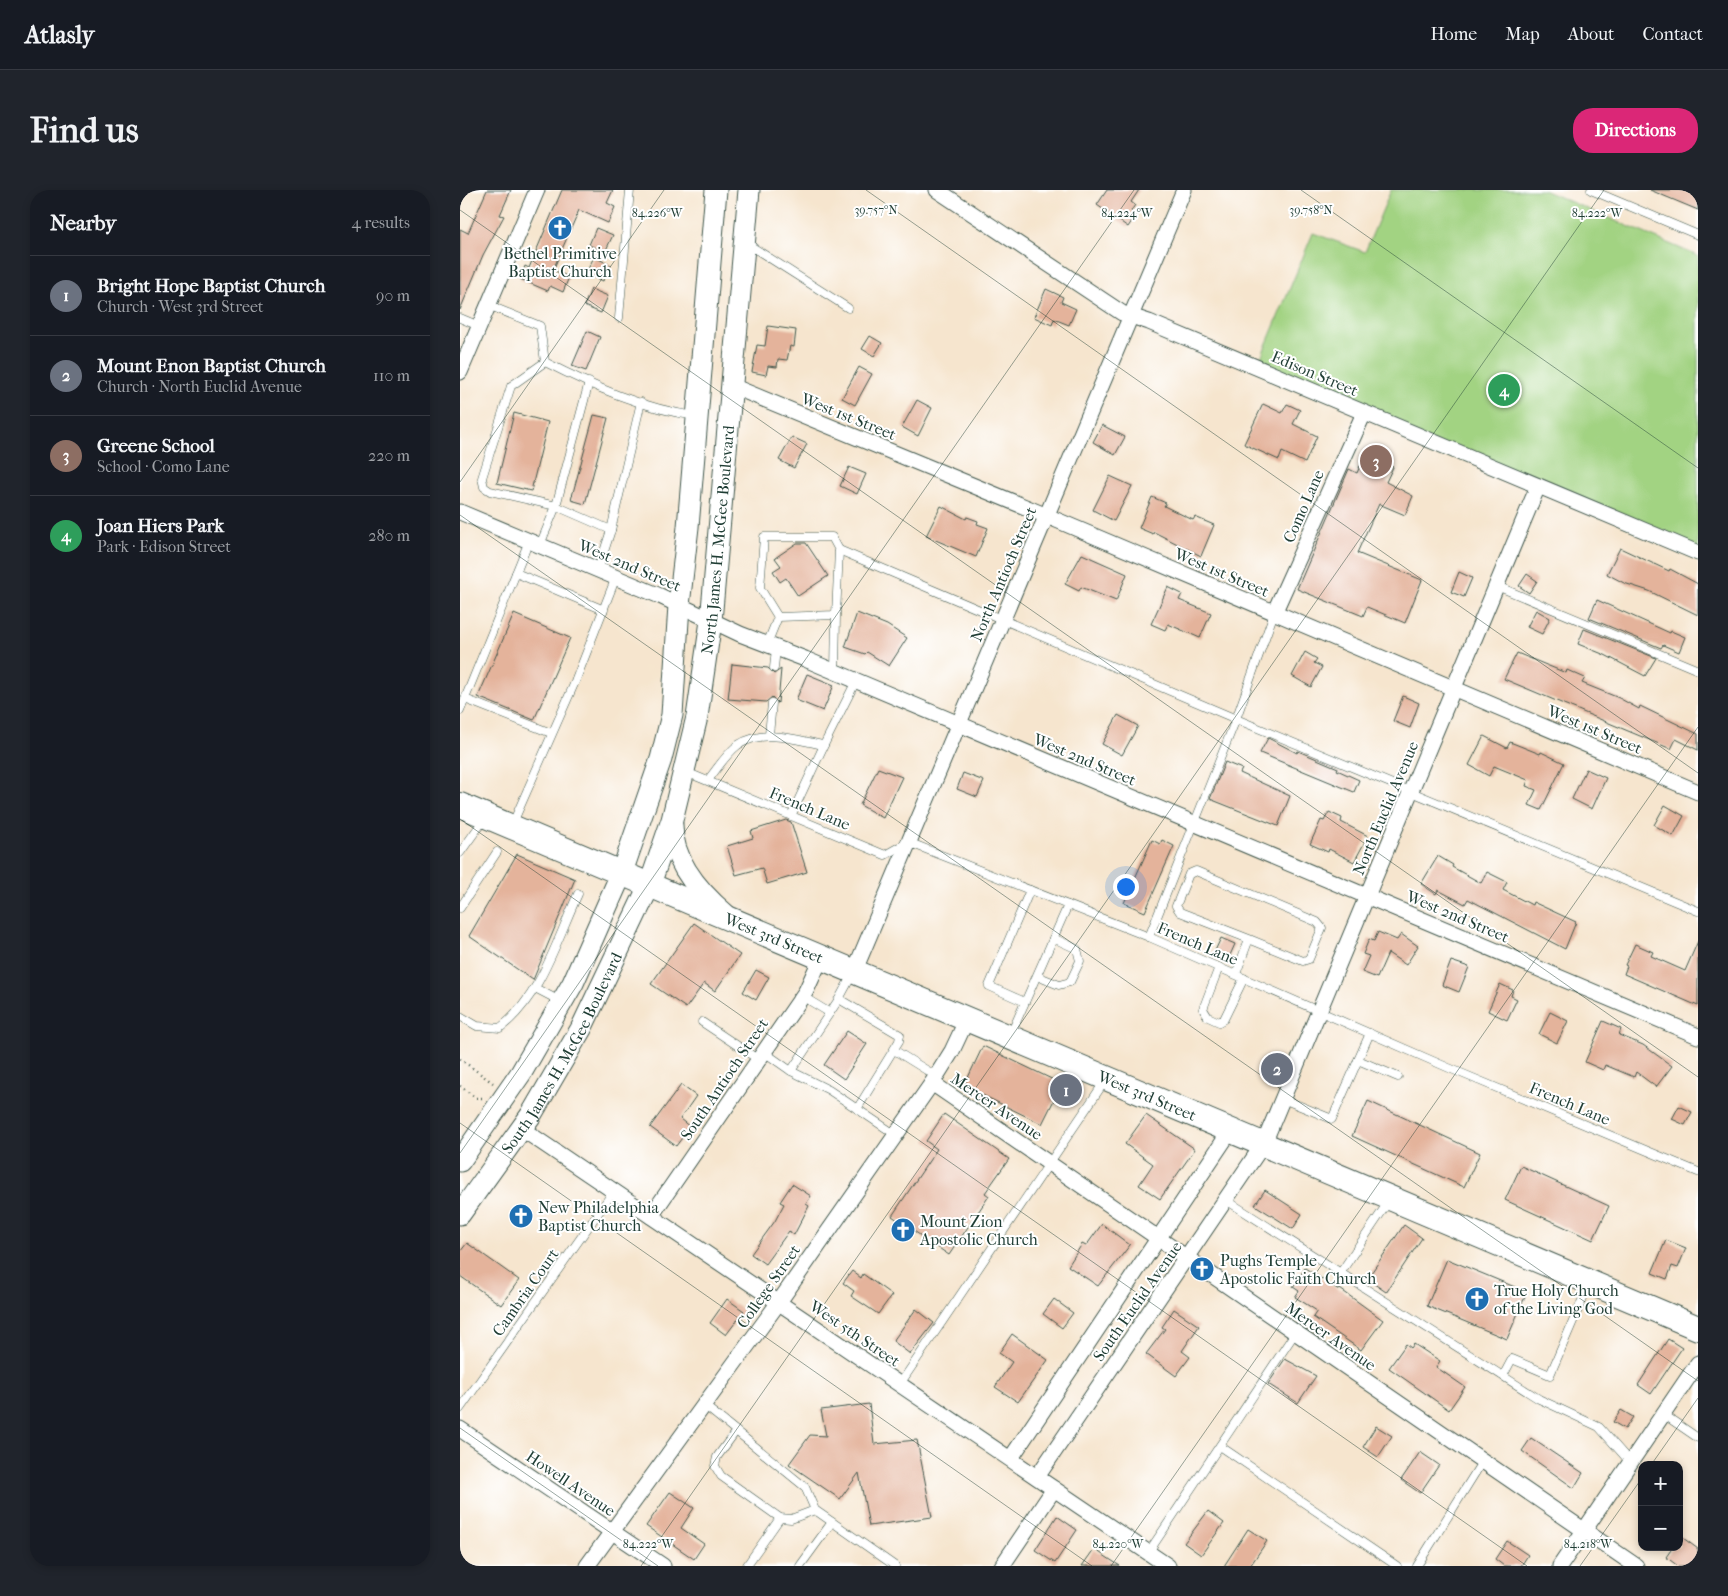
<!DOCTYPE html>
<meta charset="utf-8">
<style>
body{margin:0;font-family:"IM FELL French Canon",serif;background:#20242c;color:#f1f3f6}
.controls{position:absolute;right:15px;bottom:15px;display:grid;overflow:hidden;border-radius:10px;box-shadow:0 2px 8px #0003}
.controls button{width:45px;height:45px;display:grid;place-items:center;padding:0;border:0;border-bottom:1px solid #363941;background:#171b24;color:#f1f3f6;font:25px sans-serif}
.you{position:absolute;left:665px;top:696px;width:18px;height:18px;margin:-12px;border:4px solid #fff;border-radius:50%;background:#1a73e8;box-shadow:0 0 0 8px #1a73e833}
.badge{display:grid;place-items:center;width:32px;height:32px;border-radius:50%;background:#db2777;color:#fff;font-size:16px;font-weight:700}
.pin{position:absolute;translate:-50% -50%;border:2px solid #fff;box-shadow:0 1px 5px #0006}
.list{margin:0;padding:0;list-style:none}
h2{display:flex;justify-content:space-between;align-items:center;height:65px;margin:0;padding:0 20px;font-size:21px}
h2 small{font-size:16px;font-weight:400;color:#9ea1a6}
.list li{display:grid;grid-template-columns:32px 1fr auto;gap:15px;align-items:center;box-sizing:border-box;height:80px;padding:0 20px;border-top:1px solid #363941}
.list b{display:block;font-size:19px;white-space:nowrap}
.list p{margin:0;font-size:16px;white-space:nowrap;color:#9ea1a6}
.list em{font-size:16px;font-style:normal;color:#9ea1a6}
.map{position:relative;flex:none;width:1238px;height:1376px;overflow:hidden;border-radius:20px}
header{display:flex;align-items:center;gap:30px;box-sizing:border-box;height:70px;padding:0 25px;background:#171b24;border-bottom:1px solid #363941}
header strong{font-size:24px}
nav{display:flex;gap:28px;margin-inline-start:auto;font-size:18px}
.intro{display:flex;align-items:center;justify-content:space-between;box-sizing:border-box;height:120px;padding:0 30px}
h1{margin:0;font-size:35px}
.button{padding:12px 22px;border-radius:20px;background:#db2777;color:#fff;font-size:18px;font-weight:700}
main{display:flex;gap:30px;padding:0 30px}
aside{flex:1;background:#171b24;border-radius:20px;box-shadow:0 2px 8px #0003}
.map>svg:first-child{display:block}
.park{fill:#a2d382;stroke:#60885b}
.building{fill:#e4b39b}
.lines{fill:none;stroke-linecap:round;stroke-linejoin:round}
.service-casing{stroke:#3f564b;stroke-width:9}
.minor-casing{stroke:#3f564b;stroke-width:17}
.secondary-casing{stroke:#3f564b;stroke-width:23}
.primary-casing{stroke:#3f564b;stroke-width:26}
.path{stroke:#3f564b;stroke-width:2.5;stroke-dasharray:1 4;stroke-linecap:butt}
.service{stroke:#fff;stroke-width:8}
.minor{stroke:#fff;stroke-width:15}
.secondary{stroke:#fff;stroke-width:21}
.primary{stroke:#fff;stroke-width:24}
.ticks{fill:none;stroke:#1f3d34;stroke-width:1;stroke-opacity:0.45}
.labels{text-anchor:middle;stroke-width:4;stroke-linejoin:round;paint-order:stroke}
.poi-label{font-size:16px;fill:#1f3d34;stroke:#fff;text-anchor:start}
.street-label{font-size:16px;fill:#1f3d34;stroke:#fff}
.ticks-label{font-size:12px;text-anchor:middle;fill:#1f3d34;stroke:#fff;stroke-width:4;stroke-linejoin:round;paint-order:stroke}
</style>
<header>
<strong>Atlasly</strong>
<nav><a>Home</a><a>Map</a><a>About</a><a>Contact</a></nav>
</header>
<div class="intro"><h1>Find us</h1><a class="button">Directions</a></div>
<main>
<aside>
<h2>Nearby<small>4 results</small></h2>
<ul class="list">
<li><span class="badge" style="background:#6b7280">1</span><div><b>Bright Hope Baptist Church</b><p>Church · West 3rd Street</p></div><em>90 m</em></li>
<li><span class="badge" style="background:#6b7280">2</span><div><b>Mount Enon Baptist Church</b><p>Church · North Euclid Avenue</p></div><em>110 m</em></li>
<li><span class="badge" style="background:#8d6e63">3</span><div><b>Greene School</b><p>School · Como Lane</p></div><em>220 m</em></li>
<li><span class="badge" style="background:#2e9e5b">4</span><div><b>Joan Hiers Park</b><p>Park · Edison Street</p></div><em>280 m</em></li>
</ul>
</aside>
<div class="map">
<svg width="1238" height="1376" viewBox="0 0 1238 1376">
<rect width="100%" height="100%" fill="#fff"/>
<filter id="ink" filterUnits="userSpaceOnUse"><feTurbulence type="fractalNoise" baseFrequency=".02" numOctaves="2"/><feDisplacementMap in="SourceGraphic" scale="10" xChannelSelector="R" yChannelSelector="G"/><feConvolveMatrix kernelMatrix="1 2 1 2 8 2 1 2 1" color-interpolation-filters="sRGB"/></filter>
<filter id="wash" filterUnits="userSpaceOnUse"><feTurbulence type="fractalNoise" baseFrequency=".0096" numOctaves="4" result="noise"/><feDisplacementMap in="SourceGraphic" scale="20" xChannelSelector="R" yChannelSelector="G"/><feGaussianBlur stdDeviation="1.12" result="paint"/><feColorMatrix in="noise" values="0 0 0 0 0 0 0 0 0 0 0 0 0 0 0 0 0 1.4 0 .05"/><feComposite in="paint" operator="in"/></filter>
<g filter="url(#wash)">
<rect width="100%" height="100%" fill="#f6e5ce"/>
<!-- park -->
<path class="park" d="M931 0H1083L1238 66V363L797 177 853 43 905 62Z"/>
<g id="blocks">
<!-- building -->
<g class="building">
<path d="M27 0H51L40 25 44 26 23 65 0 120V39L8 43Z"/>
<path d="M102 0H153L147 13 155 17 148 33 119 20 93 80 109 87 103 102 90 96 88 101 60 89 65 76 69 78Z"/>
<path d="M647 0H679L671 12 675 15 671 21 676 25 668 37 637 15Z"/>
<path d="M1190 0H1238V20Z"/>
<path d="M136 38 153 45 145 62 129 55Z"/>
<path d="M134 67 151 75 143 91 126 83Z"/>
<path d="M131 99 148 106 141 123 124 116Z"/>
<path d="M586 99 603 107 601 112 616 119 609 135 594 129 592 135 574 127Z"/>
<path d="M308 136 336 140 334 157 330 156 327 170 318 169 317 177 308 176 306 185 292 182 297 155 305 156Z"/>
<path d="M127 141 140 147 126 181 112 176Z"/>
<path d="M410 146 422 153 414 166 402 159Z"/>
<path d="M399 177 412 184 395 215 382 208Z"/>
<path d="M457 210 472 218 458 246 442 237Z"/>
<path d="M803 214 822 223 827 214 840 220 833 234 857 246 845 273 822 262 819 270 784 254Z"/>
<path d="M54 223 88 232 71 301 37 293Z"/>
<path d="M134 225 148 228 125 314 111 310Z"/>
<path d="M642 235 665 247 655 265 633 252Z"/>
<path d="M332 247 347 254 334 278 319 270Z"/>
<path d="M905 264 933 277 926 292 953 306 945 325 919 314 897 363 962 390 945 433 907 417 903 426 837 399 889 279 897 283Z"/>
<path d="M389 277 406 284 397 304 380 296Z"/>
<path d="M650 286 672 296 654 331 633 320Z"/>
<path d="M692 307 706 313 704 316 733 330 735 327 754 335 741 366 694 342 693 344 679 338Z"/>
<path d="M481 316 506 329 507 327 518 331 517 334 528 338 516 367 466 346Z"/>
<path d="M337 353H346L368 386 338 406 326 388 320 392 313 381 321 376 315 368Z"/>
<path d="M1160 358 1209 381 1210 379 1238 394V425L1189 401 1164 393 1147 384Z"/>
<path d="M622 364 667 384 656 411 621 397 619 401 605 394Z"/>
<path d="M999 382 1012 388 1004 407 991 402Z"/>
<path d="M1067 384 1077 391 1069 403 1059 396Z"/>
<path d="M708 397 722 404 719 410 751 423 740 448 708 434 705 440 691 434Z"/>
<path d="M1137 410 1210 443 1211 441 1225 447 1219 462 1203 455 1201 458 1129 428Z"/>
<path d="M1076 420 1090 428 1082 444 1067 437Z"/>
<path d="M397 423 427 435 447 448 429 476 407 462 405 464 385 457Z"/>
<path d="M54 424 110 448 74 530 18 507Z"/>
<path d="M1124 439 1196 468 1185 486 1145 465 1118 454Z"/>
<path d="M845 462 857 469 854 473 862 477 851 497 832 486Z"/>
<path d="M1057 463 1106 483 1107 480 1125 488 1122 493 1159 508 1179 519 1180 516 1238 544V560L1216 549 1211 559 1044 489Z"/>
<path d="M272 474 308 478 314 484 321 479 318 513 312 507 306 512 268 509Z"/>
<path d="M347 484 374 495 363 521 336 510Z"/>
<path d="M943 506 959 513 950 538 933 531Z"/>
<path d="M658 525 678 536 662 565 642 554Z"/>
<path d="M1024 546 1047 558 1050 552 1080 564 1081 562 1104 573 1081 620 1069 615 1076 600 1066 596 1068 590 1034 576 1029 586 1009 575Z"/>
<path d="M808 548 837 563 838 561 878 578 877 580 899 590 894 602 800 563Z"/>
<path d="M765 572 782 579 780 583 830 606 818 636 750 609Z"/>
<path d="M418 578 442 587 423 628 400 615Z"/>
<path d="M1126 579 1146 588 1132 619 1112 609Z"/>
<path d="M503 583 524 591 517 607 497 599Z"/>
<path d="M1205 615 1224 626 1213 646 1194 635Z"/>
<path d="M869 622 882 628 881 632 908 646 894 672 869 659 868 662 850 654 861 630 864 631Z"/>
<path d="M326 630 331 632 347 682 307 694 302 678 276 685 267 656 293 648 291 641Z"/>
<path d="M692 650 700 654 702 650 714 656 685 722 664 713Z"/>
<path d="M57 664 115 689 73 790 9 746Z"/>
<path d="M978 666 993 675 992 677 1021 693 1027 682 1047 692 1043 700 1072 715 1073 712 1116 732 1105 759 1008 709 1005 714 978 700 976 704 961 694Z"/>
<path d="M234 733 280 765 255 801 244 793 226 818 191 794Z"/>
<path d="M918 742 937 750 941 744 958 756 946 775 928 763 917 788 902 782 909 766 903 764 909 749 914 751Z"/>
<path d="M761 748 775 754 767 772 753 765Z"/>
<path d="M1238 751V816L1164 784 1167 776 1165 775 1175 754 1193 762 1191 766 1225 781Z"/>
<path d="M991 771 1009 777 999 802 982 795Z"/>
<path d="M296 780 309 787 296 810 283 802Z"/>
<path d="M1040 794 1053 800 1051 806 1057 809 1047 830 1028 821Z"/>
<path d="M1090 822 1108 831 1097 853 1079 844Z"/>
<path d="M1143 831 1161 839 1159 845 1183 855 1212 876 1196 897 1176 882 1174 887 1145 875 1143 880 1125 872Z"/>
<path d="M387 841 407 854 384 889 364 875Z"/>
<path d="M523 856 602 894 582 934 504 896Z"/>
<path d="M221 895 236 906 220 929 230 937 216 956 190 937Z"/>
<path d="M908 911 1020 963 1004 997 892 946Z"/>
<path d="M1219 916 1232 922 1225 935 1212 929Z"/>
<path d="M484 924 549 969 525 1003 529 1006 489 1065 432 1026 477 959 466 951Z"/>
<path d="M686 925 735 959 700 1009 679 995 693 974 665 954Z"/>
<path d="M1061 976 1149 1016 1133 1050 1045 1010Z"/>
<path d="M332 994 351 1006 346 1014 349 1016 334 1045 329 1041 305 1074 291 1064 315 1031 324 1014 320 1012Z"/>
<path d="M805 1000 842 1024 833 1039 795 1015Z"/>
<path d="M642 1034 670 1055 638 1096 608 1076 622 1054 626 1056Z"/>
<path d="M944 1035 962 1048 926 1102 907 1089Z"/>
<path d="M1206 1050 1226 1058 1218 1078 1212 1076 1207 1089 1192 1083Z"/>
<path d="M7 1053 59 1090 41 1115 0 1086V1062Z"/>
<path d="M987 1069 1067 1102 1047 1149 967 1116Z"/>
<path d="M845 1078 879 1100 880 1099 923 1130 901 1160 853 1127 857 1121 835 1107 839 1101 833 1097Z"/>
<path d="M392 1081 401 1088 403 1084 432 1105 418 1124 391 1106 394 1101 383 1093Z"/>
<path d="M267 1109 284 1121 266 1145 250 1133Z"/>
<path d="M594 1109 613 1123 602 1138 583 1124Z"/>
<path d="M456 1119 474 1133 450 1164 433 1151Z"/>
<path d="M714 1119 739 1136 722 1161 730 1167 716 1186 686 1164 705 1139 702 1137Z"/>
<path d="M552 1144 588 1170 558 1212 535 1197 552 1172 539 1163Z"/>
<path d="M1208 1149 1222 1158 1191 1204 1178 1195Z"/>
<path d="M946 1154 951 1158 954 1154 980 1171 976 1177 1005 1197 989 1220 929 1178Z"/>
<path d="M825 1169 856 1186 838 1213 808 1194Z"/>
<path d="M409 1214 414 1254 457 1250 472 1327 409 1336 399 1283 380 1309 329 1274 350 1245 366 1246 361 1220Z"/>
<path d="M1161 1220 1173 1227 1165 1239 1153 1232Z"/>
<path d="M916 1236 932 1246 918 1267 903 1257Z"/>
<path d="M1071 1248 1123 1283 1114 1298 1062 1261Z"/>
<path d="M960 1262 979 1275 960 1303 941 1290Z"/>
<path d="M210 1302 234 1318 221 1338 244 1354 234 1369 186 1336Z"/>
<path d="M748 1321 764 1333 741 1365 724 1353Z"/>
<path d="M597 1326 617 1340 595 1373 575 1360Z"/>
<path d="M788 1339 807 1351 790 1376H764Z"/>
<path d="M1219 1345 1238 1359V1376H1218L1206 1367 1213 1357H1219Z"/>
<path d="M1047 1351 1068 1365 1061 1376H1044L1035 1369Z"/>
<path d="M634 1359 660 1376H622Z"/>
</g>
</g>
</g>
<g filter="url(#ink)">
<use href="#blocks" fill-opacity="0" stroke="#3f564b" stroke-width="1"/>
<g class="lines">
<defs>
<g id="service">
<path d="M1131 0 1238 45"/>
<path d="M286 53 388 118"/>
<path d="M28 115 80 136 85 172C132 196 184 219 236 226"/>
<path d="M0 128 19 136"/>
<path d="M159 128 170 0"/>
<path d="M85 172 51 196 22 288 24 297 30 301 96 316 129 192"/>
<path d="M151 340 181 212"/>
<path d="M80 355 96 316 151 340 138 380"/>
<path d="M379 360 776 529 1238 721"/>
<path d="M56 383 144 420"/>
<path d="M1037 396 1238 480"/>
<path d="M307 454 318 427"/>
<path d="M314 478 316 458"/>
<path d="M375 482 376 425 318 427 300 398 304 347H372L379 360 376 425"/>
<path d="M5 509 91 543"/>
<path d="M0 521 69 351"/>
<path d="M309 545 312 513"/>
<path d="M226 582 425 665 448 652 689 747 989 878 1238 982"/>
<path d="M248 590C257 579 266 564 278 555 304 538 336 550 364 555L396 491"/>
<path d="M331 626 364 555"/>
<path d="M52 635 115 492 156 387"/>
<path d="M0 663 25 628"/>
<path d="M0 718 37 662"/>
<path d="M689 747 776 529 814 423"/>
<path d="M759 777 743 819 748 827 759 832 764 829 784 788"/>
<path d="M776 784 789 749 720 722 716 716 729 684 736 681 857 732 862 738 849 769 843 771 789 749"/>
<path d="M577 786 599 795 610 792 620 771 617 759 593 748"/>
<path d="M75 798 100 811"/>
<path d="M342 806 370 823"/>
<path d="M379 809 440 845 439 851 397 919"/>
<path d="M565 812 529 796 570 700"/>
<path d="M0 826 17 836 40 838C81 807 97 749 118 704"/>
<path d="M242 832 299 870"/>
<path d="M550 846 608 715"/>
<path d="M434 860 476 886"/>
<path d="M304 862 331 881 369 900 436 945"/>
<path d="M898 870 938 887"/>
<path d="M331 881 379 809 393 783"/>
<path d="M823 909 872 929 910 843"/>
<path d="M766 1010 1079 1209 1139 1237 1170 1272"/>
<path d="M881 1082 929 1011"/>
<path d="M1043 1186 1052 1169 1090 1185 1129 1094"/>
<path d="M440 1194 645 891"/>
<path d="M244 1215 345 1297 355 1320 435 1376"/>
<path d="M0 1219 153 1002"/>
<path d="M1203 1224 1238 1248"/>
<path d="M276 1241 257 1267 255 1276 261 1286 320 1328 331 1329 355 1320"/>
<path d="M760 1256 937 1376"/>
<path d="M688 1363 835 1143"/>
<path d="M287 1375 320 1328"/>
<path d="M340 1376 372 1332"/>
<path d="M957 1376 1022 1272"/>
</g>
<g id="minor">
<path d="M477 0 662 123 689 132 1238 363"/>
<path d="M0 182 77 0"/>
<path d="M272 196 587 326 1238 602"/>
<path d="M0 322 200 406 280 444 345 469 1238 846"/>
<path d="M814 423 904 223"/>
<path d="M394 782 724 0"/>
<path d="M472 893 1176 1376"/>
<path d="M62 939 708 1376"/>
<path d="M191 1026 346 801 361 768"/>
<path d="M0 1239 203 1376"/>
<path d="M551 1268 771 940"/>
<path d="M577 1287 804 953 1078 296"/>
<path d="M127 1376 319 1112 472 893 492 861 507 829"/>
<path d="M542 1376 594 1299"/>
<path d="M1100 1376 1238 1173"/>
</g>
<g id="secondary">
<path d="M212 635C212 671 240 703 266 725"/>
<path d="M0 971 61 883 113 793 162 682 201 569 212 525 219 415 228 337 256 0"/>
<path id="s1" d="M0 1024 71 925 121 839 190 694 212 630 237 527 251 431 289 0"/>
</g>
<g id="primary">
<path id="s2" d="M0 615 1238 1138"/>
</g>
</defs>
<!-- service casing -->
<use href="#service" class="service-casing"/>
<!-- minor casing -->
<use href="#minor" class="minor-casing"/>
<!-- secondary casing -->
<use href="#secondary" class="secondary-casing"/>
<!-- primary casing -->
<use href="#primary" class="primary-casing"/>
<!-- path -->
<g class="path">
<path d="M0 869 33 893"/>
<path d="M0 896 16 908H22"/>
</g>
<!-- service -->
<use href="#service" class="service"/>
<!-- minor -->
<use href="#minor" class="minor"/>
<!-- secondary -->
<use href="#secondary" class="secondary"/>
<!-- primary -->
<use href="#primary" class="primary"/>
</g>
</g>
<!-- ticks -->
<path class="ticks" d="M406 0 1238 583M841 0 1238 278M0 20 1238 887M0 292 204 0M0 325 1238 1191M0 629 1067 1376M0 933 632 1376M0 963 674 0M0 1238 198 1376M1191 1275 1238 1208M181 1376 1144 0M651 1376 1238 537M1120 1376 1182 1288"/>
<!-- icons -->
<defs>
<symbol id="church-disc" viewBox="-11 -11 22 22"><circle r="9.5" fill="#1f6fb2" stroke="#fff"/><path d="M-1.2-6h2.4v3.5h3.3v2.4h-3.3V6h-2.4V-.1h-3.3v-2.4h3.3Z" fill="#fff"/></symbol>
</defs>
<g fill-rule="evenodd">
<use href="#church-disc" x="86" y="24" width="28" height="28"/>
<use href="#church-disc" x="47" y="1012" width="28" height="28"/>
<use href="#church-disc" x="429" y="1026" width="28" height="28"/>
<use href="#church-disc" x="728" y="1065" width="28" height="28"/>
<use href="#church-disc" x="1003" y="1095" width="28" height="28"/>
</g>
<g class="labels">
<!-- poi labels -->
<g class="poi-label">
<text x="100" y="69" text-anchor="middle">Bethel Primitive<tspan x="100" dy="18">Baptist Church</tspan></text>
<text x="78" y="1023">New Philadelphia<tspan x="78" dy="18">Baptist Church</tspan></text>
<text x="460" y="1037">Mount Zion<tspan x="460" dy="18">Apostolic Church</tspan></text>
<text x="760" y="1076">Pughs Temple<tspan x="760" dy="18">Apostolic Faith Church</tspan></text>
<text x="1034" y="1106">True Holy Church<tspan x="1034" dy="18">of the Living God</tspan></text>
</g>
<!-- street labels -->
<g class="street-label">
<text transform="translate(855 183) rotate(23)" y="6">Edison Street</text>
<text transform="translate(389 226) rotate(22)" y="6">West 1st Street</text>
<text transform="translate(843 316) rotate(-66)" y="6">Como Lane</text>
<text dy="6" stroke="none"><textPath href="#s1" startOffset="734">North James H. McGee Boulevard</textPath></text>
<text transform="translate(170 375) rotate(23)" y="6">West 2nd Street</text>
<text transform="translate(762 382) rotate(23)" y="6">West 1st Street</text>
<text transform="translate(543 384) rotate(-67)" y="6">North Antioch Street</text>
<text transform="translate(1135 539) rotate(23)" y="6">West 1st Street</text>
<text transform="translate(625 569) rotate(23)" y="6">West 2nd Street</text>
<text transform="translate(350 618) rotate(23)" y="6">French Lane</text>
<text transform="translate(925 618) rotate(-67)" y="6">North Euclid Avenue</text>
<text transform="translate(998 726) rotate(23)" y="6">West 2nd Street</text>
<text dy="6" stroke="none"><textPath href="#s2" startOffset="341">West 3rd Street</textPath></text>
<text transform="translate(738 753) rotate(23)" y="6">French Lane</text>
<text dy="6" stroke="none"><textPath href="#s1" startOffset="191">South James H. McGee Boulevard</textPath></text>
<text transform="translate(264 889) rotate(-56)" y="6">South Antioch Street</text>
<text dy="6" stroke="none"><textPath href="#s2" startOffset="746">West 3rd Street</textPath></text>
<text transform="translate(1110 913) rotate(23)" y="6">French Lane</text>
<text transform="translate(537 916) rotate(34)" y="6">Mercer Avenue</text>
<text transform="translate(308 1096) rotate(-55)" y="6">College Street</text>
<text transform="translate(65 1102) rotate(-55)" y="6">Cambria Court</text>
<text transform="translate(677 1111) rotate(-55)" y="6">South Euclid Avenue</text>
<text transform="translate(395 1143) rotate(34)" y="6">West 5th Street</text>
<text transform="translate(871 1146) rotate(35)" y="6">Mercer Avenue</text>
<text transform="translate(111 1293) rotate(34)" y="6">Howell Avenue</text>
</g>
</g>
<g class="ticks-label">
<text x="416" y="24">39.757°N</text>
<text x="851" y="24">39.758°N</text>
<text x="197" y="27">84.226°W</text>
<text x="667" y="27">84.224°W</text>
<text x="1137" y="27">84.222°W</text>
<text x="188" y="1358">84.222°W</text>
<text x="658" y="1358">84.220°W</text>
<text x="1128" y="1358">84.218°W</text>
</g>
</svg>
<div class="controls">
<button>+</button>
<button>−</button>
</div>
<div class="you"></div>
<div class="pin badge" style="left:606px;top:900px;background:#6b7280">1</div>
<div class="pin badge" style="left:817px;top:879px;background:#6b7280">2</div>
<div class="pin badge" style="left:916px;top:271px;background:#8d6e63">3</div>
<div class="pin badge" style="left:1044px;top:200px;background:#2e9e5b">4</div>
</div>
</main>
